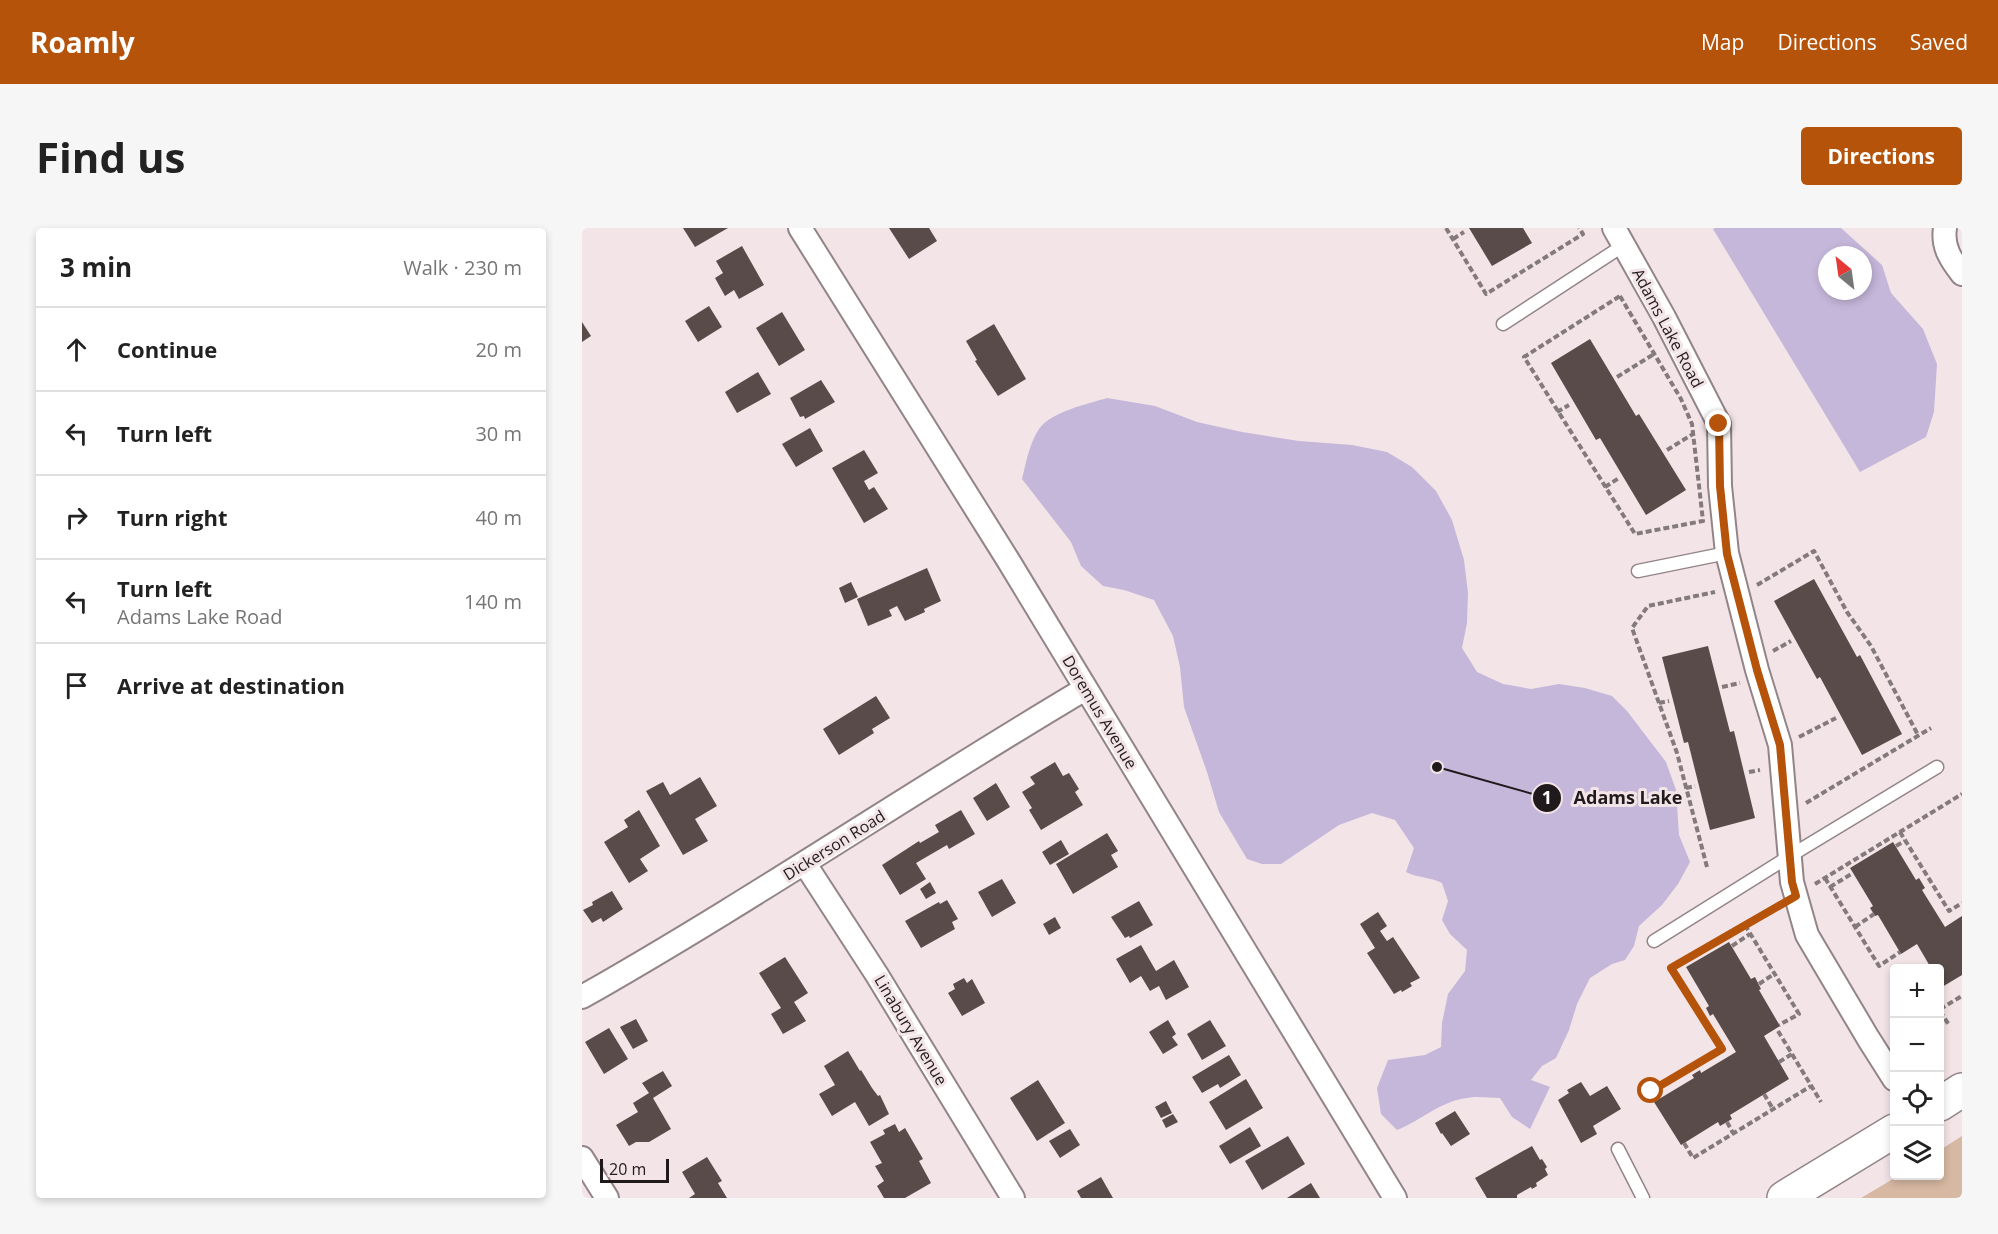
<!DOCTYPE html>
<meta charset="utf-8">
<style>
body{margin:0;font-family:"Open Sans",sans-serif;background:#f6f6f6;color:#222}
.controls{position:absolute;right:18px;bottom:18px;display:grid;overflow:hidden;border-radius:6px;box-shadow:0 3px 9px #0003}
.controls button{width:54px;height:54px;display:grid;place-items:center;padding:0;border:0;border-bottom:2px solid #e0e0e0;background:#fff;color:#222;font:30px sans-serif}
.compass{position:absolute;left:1236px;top:18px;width:54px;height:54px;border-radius:50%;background:#fff;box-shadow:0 3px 9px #0003;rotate:331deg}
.scale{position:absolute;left:18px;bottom:15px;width:69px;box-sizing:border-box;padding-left:6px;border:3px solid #201a1c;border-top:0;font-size:16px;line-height:21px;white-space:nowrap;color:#201a1c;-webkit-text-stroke:4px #f3e4e7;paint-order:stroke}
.stop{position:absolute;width:18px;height:18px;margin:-14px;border:4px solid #b45309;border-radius:50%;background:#fff}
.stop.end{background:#b45309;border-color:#fff;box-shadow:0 2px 6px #0008}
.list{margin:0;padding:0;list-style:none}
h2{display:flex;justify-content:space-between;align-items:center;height:78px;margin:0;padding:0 24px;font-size:26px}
h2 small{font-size:20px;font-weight:400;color:#767676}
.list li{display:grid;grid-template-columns:39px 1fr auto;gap:18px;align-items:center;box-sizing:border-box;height:84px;padding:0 24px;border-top:2px solid #e0e0e0}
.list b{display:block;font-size:22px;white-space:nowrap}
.list p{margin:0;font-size:20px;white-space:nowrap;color:#767676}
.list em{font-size:20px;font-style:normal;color:#767676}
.icon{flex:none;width:33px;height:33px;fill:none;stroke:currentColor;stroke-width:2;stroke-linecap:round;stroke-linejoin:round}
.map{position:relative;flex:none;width:1380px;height:970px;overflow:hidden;border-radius:6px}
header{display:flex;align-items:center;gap:36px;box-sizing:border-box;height:84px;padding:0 30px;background:#b45309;color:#fff}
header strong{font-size:28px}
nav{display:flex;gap:33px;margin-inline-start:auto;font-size:21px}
.intro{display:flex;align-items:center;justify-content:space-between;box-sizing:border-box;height:144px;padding:0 36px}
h1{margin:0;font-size:42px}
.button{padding:15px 27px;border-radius:6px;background:#b45309;color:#fff;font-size:21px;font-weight:700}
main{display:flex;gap:36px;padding:0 36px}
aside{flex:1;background:#fff;border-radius:6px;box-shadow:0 3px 9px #0003}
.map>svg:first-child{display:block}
.green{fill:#d7b9a3}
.water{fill:#c5b7da;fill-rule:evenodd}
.building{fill:#584b49}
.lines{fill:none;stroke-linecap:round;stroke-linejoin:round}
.lane-casing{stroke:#928487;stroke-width:15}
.street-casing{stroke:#928487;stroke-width:26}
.secondary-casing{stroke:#928487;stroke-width:36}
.path{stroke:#847a7c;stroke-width:4;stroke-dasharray:6 3;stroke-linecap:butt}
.lane{stroke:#fff;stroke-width:12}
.street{stroke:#fff;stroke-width:22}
.secondary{stroke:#fff;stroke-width:33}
.route{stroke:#b45309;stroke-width:8}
.labels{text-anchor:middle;stroke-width:6;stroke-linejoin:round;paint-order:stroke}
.street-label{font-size:16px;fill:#201a1c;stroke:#f3e4e7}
.leader{fill:none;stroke:#201a1c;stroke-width:2}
.callout-dot{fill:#201a1c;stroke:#f3e4e7;stroke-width:2}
.mark-label{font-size:18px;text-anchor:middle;font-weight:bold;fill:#fff}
.callout-label{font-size:18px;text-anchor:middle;font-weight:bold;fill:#201a1c;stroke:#f3e4e7;stroke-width:6;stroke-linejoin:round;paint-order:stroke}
</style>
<header>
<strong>Roamly</strong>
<nav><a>Map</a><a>Directions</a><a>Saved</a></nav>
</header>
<div class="intro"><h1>Find us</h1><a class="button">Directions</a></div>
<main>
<aside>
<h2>3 min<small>Walk · 230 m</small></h2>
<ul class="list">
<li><svg class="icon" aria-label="ahead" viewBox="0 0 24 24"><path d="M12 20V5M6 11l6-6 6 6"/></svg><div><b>Continue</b></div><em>20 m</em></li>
<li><svg class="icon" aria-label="left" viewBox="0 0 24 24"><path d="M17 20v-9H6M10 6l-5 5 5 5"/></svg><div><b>Turn left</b></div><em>30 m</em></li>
<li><svg class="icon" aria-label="right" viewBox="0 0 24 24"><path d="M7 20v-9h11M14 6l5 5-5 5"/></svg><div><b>Turn right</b></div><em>40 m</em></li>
<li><svg class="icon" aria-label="left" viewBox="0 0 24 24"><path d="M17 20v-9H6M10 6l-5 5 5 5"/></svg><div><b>Turn left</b><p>Adams Lake Road</p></div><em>140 m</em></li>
<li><svg class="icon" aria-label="arrive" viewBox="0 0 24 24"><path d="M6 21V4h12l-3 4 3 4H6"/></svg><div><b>Arrive at destination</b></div></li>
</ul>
</aside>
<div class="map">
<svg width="1380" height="970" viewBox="0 0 1380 970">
<rect width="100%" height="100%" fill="#f3e4e7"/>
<!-- green -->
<path class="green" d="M1380 908V970H1279L1316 948H1358V922Z"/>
<!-- water -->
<g class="water">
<path d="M1133 0H1259L1300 37 1309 65 1341 101 1355 136 1352 184 1344 209 1278 244 1131 1ZM1245 27H1281V63H1245Z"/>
<path d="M525 170 573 178 615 194 660 204 717 213 770 217 805 224 830 239 854 263 870 292 882 332 886 365 885 395 880 420 895 444 921 456 949 461 977 456 1003 460 1030 468 1045 483 1084 534 1094 562 1097 607 1108 634 1096 656 1080 677 1057 698 1052 718 1043 732 1030 736 1008 750 995 776 987 802 974 830 960 838 949 852 968 859 948 901 930 889 918 870C908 870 895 868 885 870 859 873 838 893 815 902L799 886 795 860 806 832 843 827 859 819 860 795 866 766 883 743 885 722 868 706 860 692 866 673 860 655C848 649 836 650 824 644L832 620 813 592 790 585 757 597 699 636H680L665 631 637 584 625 544 602 479 598 439 591 408 572 372 542 362 521 358 499 338 489 314 440 251C444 235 447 216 457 201 469 184 505 176 525 170Z"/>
</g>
<!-- building -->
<g class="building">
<path d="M101 0H146L113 19Z"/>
<path d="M307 0H347L355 13 327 31Z"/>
<path d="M887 0H941L950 15 910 38Z"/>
<path d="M160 18 182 57 157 71 152 62 143 68 133 50 141 45 134 33Z"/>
<path d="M127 78 140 99 116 114 103 93Z"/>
<path d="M200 84 223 122 197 138 174 100Z"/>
<path d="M0 94 9 108 0 114Z"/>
<path d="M412 96 444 151 416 168 393 133 395 132 384 113Z"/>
<path d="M1008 111 1054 188 1057 186 1104 262 1064 287 1018 210 1014 212 969 135Z"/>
<path d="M176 144 189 166 155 185 143 164Z"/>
<path d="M239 152 253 174 223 191 222 188 218 189 208 170Z"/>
<path d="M228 200 241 223 214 239 200 216Z"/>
<path d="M282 222 296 245 282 253 287 262 292 259 306 281 282 295 250 240Z"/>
<path d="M345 340 359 373 342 381 343 384 323 393 315 378 307 382 310 388 286 398 275 371Z"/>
<path d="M1232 351 1275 429 1278 427 1320 506 1280 527 1238 449 1235 451 1192 373Z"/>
<path d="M269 354 276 369 263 375 257 360Z"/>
<path d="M1126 418 1148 504 1152 503 1173 590 1128 602 1106 514 1102 515 1080 429Z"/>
<path d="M294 468 308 490 290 501 292 505 257 527 241 501Z"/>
<path d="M473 534 481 548 487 545 497 561 493 564 501 577 459 602 447 582 450 580 440 564 453 556 448 549Z"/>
<path d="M118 549 135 578 113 591 126 613 101 627 64 563 81 554 88 567Z"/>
<path d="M414 555 428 579 405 593 391 570Z"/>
<path d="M57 582 78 618 58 631 66 643 47 655 22 614 46 599 42 592Z"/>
<path d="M379 582 393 606 367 621 365 617 334 635 344 651 318 667 300 637 337 613 338 615 357 604 353 597Z"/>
<path d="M525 605 536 623 529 627 536 639 491 666 474 636Z"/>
<path d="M479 612 487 626 468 637 460 624Z"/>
<path d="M1311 614 1334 652 1337 650 1343 660 1340 662 1363 699 1380 688V747L1360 759 1358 754V740H1349L1335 716 1319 726 1296 687 1293 688 1292 686 1288 680 1291 678 1268 640Z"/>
<path d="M420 651 434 675 410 689 396 664Z"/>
<path d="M348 654 354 665 344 671 338 661Z"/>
<path d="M30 663 41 681 21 694 19 690 10 695 1 682 11 677 10 674Z"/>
<path d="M365 672 376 691 370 694 373 701 339 720 323 693 357 674 358 676Z"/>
<path d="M557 673 571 697 548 710 547 708 543 710 529 689Z"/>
<path d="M796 684 805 698 798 703 805 713 811 709 838 750 828 755 830 758 820 764 819 762 812 766 785 725 793 720 778 696Z"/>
<path d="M473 689 479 700 467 707 461 696Z"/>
<path d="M1147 714 1169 751 1173 749 1179 761 1177 762 1198 798 1182 808 1207 851 1148 887 1150 891 1138 898 1136 894 1099 917 1072 874 1112 850 1110 847 1118 842 1119 845 1154 824 1131 786 1128 788 1124 780 1127 778 1104 739Z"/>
<path d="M559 717 574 743 592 732 607 759 584 772 577 758 568 763 559 748 548 755 534 731Z"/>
<path d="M203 729 226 765 212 774 224 793 201 806 189 786 199 780 177 745Z"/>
<path d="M382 750 385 755 390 751 403 775 380 788 366 765 373 761 371 756Z"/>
<path d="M54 791 66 813 51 821 38 799Z"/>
<path d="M586 792 594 806 590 809 596 817 581 826 567 804Z"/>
<path d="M628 792 644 818 620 832 605 806Z"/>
<path d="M27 800 46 831 22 846 3 814Z"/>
<path d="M266 823 278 843 279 842 290 860 296 868 298 867 307 886 287 898 273 874 250 888 237 866 253 857 242 838Z"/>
<path d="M647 827 659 847 638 860 636 856 620 865 610 849Z"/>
<path d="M81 843 90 858 71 870 89 901 67 914H54L47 918 34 897 56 884 51 875 67 865 60 855Z"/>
<path d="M664 851 681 880 644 902 627 874Z"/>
<path d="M456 852 483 895 455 913 428 870Z"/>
<path d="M999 854 1008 868 1025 858 1039 881 1011 898 1015 906 999 915 976 872 987 865 985 862Z"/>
<path d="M584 873 590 885 579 890 573 879Z"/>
<path d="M873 883 888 906 869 918 860 905 859 906 853 895Z"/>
<path d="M591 886 596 894 584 900 580 892Z"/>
<path d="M313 896 317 904 323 900 341 931 337 933 349 955 323 970H302L295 958 302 953 293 938 300 935 288 914 303 906 301 902Z"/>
<path d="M668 899 679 918 648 936 637 918Z"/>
<path d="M488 901 498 917 478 930 467 913Z"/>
<path d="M706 908 723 936 680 962 663 933Z"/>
<path d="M950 918 958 932 960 931 965 939 963 941 966 947 954 955 955 958 950 961 949 959 935 967V970H905L893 950Z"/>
<path d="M125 929 140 953 136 955 145 970H107L113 966 100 944Z"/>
<path d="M519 949 531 970H499L495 963Z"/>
<path d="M729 955 738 970H705Z"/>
</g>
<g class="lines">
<defs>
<g id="lane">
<path d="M921 96 1042 17"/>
<path d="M1056 343 1145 325"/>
<path d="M1072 713 1208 628 1355 539"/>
<path d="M1036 921 1061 970"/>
</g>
<g id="street">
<path d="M218 0 426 332 813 970"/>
<path d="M1032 0 1082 89 1137 196 1138 258 1145 325 1175 442 1198 517 1210 654 1225 707 1286 810 1312 851"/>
<path d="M1363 0C1360 19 1369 32 1380 46"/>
<path d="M223 636 295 747 431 970"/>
<path d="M0 769C171 672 334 561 503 461"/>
<path d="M0 930 25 970"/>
</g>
<g id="secondary">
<path d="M1358 876 1380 862"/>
<path d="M1202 970 1312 903"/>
</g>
</defs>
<!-- lane casing -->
<use href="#lane" class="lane-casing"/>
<!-- street casing -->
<use href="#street" class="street-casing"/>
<!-- secondary casing -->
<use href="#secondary" class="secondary-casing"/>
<!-- path -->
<g class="path">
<path d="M864 0 904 66 1001 6 997 0"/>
<path d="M871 11 882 4"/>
<path d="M1038 68 1099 171 1110 196 1121 293 1053 306 942 129Z"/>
<path d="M1035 149 1072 126"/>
<path d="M975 184 987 177"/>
<path d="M1085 222 1111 206"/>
<path d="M1023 259 1037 250"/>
<path d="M1175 357 1232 323 1265 384 1289 418 1336 507"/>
<path d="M1191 423 1209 413"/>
<path d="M1140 459 1158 455"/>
<path d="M1077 475 1087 473"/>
<path d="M1217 509 1254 490"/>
<path d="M1167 544 1178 542"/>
<path d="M1104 560 1113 558"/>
<path d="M1224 575 1349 500"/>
<path d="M1318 604 1367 683 1380 675"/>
<path d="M1314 618 1323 613"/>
<path d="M1125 639 1095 525 1050 400 1066 378 1133 364"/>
<path d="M1243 650 1297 738 1318 724"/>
<path d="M1233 656 1380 566"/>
<path d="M1248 659 1271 645"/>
<path d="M1163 697 1217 786 1197 797"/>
<path d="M1273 699 1292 686"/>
<path d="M1150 718 1168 706"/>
<path d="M1329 737 1331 740"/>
<path d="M1177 756 1192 746"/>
<path d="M1358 781 1380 768"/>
<path d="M1358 783 1367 797"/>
<path d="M1196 803 1239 874"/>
<path d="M1197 834 1210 826"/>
<path d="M1069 863 1140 821 1089 739 1196 678"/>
<path d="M1182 866 1191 881"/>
<path d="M1145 894 1151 905"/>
<path d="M1102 915 1111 930 1229 858"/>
</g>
<!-- lane -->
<use href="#lane" class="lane"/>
<!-- street -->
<use href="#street" class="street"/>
<!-- secondary -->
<use href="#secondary" class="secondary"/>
</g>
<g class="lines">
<!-- route -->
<path class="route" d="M1069 863 1140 821 1089 740 1214 668 1210 654 1198 517 1175 442 1145 326 1138 258 1137 196"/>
</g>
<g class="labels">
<!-- street labels -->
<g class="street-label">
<text transform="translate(1086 100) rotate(62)" y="6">Adams Lake Road</text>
<text transform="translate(518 484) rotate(59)" y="6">Doremus Avenue</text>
<text transform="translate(252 617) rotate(-32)" y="6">Dickerson Road</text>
<text transform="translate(329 802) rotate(59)" y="6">Linabury Avenue</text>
</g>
</g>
<!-- callouts -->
<path class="leader" d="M855 539L965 570"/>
<g class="callout-dot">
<circle cx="855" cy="539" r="6"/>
<circle cx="965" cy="570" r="15"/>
</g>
<g class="mark-label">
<text x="965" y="576">1</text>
</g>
<g class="callout-label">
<text x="1046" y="576">Adams Lake</text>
</g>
</svg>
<div class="controls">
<button>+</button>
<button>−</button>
<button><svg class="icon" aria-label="locate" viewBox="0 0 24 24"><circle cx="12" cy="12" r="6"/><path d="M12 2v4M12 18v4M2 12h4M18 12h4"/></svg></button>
<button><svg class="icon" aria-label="layers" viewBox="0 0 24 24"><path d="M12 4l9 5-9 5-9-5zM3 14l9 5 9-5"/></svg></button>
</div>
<svg class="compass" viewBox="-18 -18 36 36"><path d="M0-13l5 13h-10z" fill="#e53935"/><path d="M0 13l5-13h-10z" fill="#767676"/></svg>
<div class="scale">20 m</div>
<div class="stop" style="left:1069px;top:863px"></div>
<div class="stop end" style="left:1137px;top:196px"></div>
</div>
</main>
